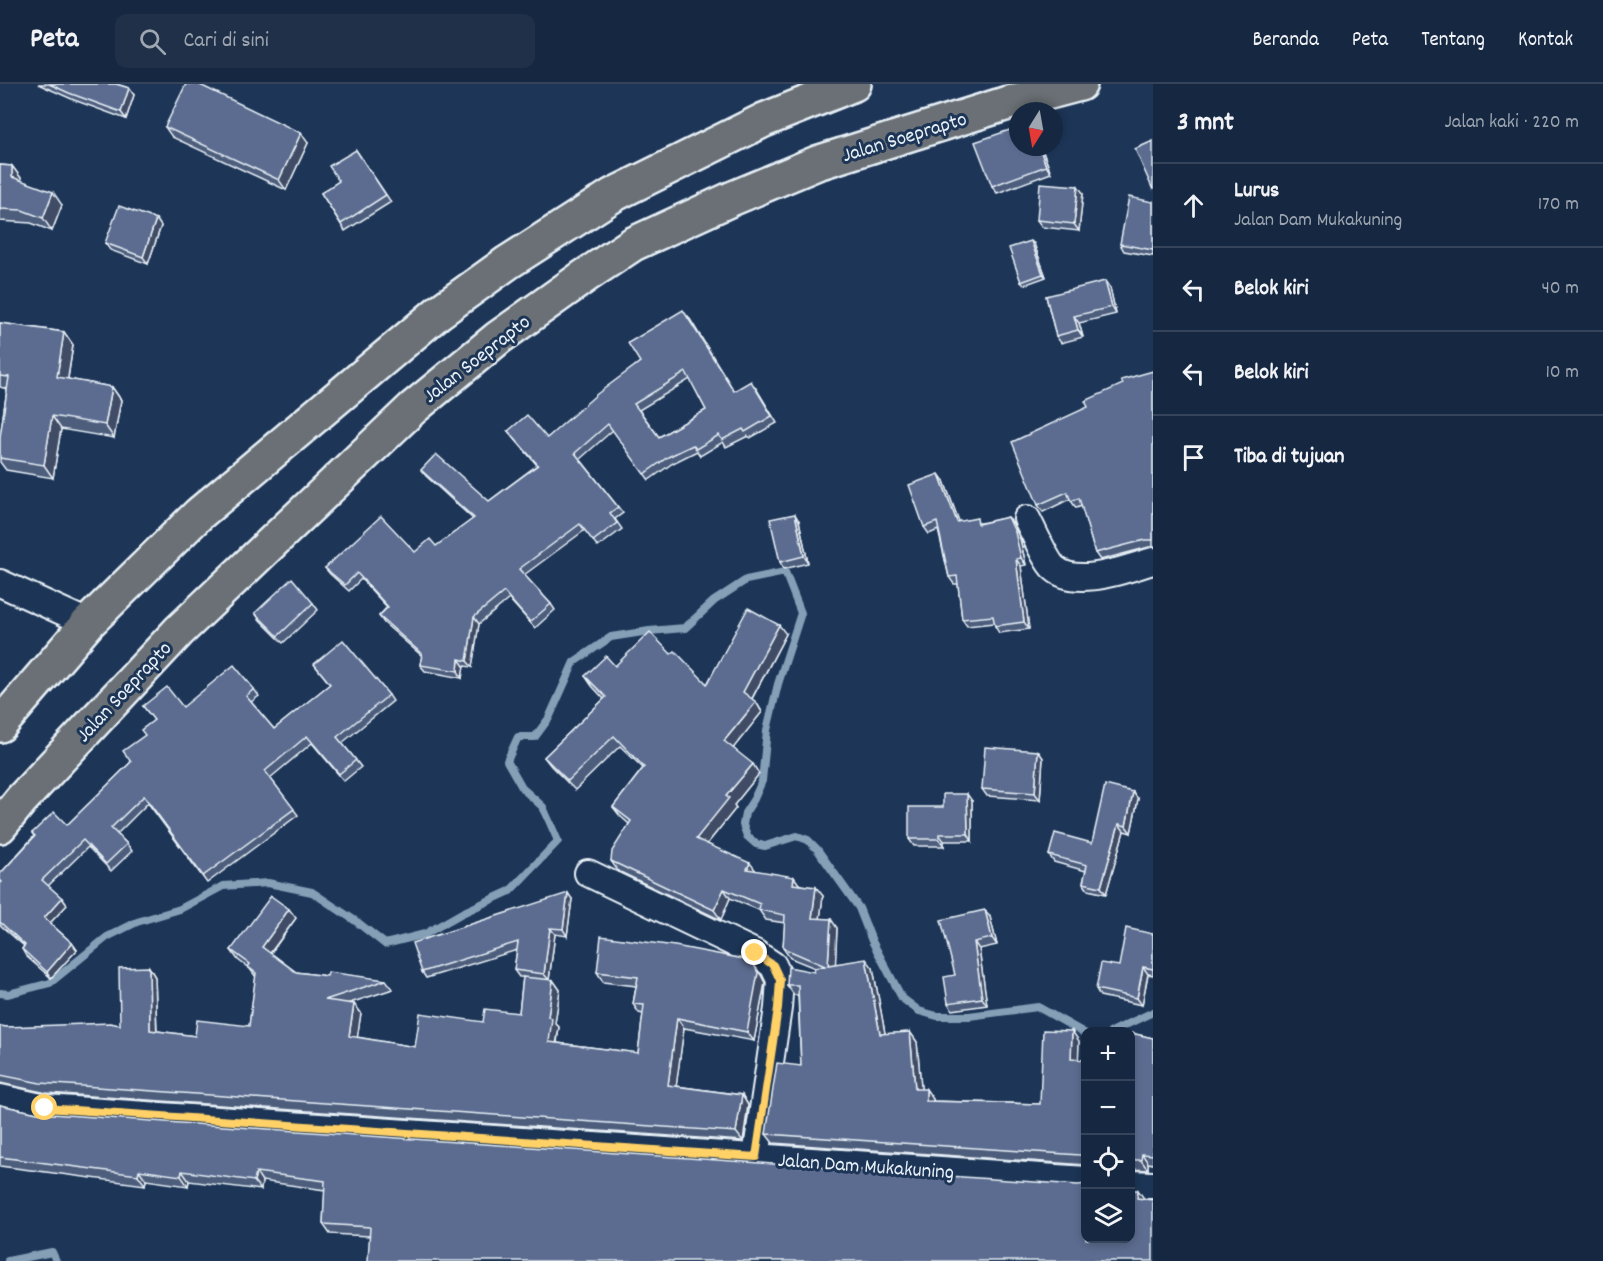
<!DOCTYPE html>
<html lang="id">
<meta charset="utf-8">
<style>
body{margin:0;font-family:Dekko,sans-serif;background:#1f3048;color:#f1f3f6}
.controls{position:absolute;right:18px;bottom:18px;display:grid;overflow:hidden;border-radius:12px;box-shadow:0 3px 9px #0003}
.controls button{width:54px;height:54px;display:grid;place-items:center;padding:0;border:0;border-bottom:2px solid #35445a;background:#162841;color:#f1f3f6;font:30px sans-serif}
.compass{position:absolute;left:1009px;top:18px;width:54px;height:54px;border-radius:50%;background:#162841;box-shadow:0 3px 9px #0003;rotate:191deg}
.stop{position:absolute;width:18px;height:18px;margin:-14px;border:4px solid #ffd166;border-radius:50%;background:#fff}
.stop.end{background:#ffd166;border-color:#fff;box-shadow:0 2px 6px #0008}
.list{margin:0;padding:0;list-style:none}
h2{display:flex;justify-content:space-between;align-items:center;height:78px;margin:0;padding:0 24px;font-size:26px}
h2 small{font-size:20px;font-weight:400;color:#9ea6b1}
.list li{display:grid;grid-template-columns:39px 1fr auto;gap:18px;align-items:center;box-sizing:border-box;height:84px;padding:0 24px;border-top:2px solid #35445a}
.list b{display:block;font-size:22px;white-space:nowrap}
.list p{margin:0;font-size:20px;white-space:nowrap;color:#9ea6b1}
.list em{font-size:20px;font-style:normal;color:#9ea6b1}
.icon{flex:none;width:33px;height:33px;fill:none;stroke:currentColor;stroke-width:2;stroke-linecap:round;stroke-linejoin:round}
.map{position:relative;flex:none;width:1153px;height:1177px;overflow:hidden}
header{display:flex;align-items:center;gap:36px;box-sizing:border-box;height:84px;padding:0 30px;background:#162841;border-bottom:2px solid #35445a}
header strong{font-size:28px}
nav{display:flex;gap:33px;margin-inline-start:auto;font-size:21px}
.search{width:420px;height:54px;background:#1f3048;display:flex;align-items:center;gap:15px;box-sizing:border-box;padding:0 21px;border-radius:12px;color:#9ea6b1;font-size:22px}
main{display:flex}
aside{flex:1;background:#162841}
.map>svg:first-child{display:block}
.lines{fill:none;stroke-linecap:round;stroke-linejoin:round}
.stream{stroke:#849fb6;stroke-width:8}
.street-casing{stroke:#e8f1f8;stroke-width:30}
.highway-casing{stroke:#e8f1f8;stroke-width:38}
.street{stroke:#1d3557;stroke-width:26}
.highway{stroke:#6a7074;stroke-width:33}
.wall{fill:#4e5d7c;stroke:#e8f1f8;stroke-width:1.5;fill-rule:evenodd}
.shaded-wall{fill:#404c65;stroke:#e8f1f8;stroke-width:1.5}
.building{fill:#5b6c90;stroke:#e8f1f8;stroke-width:1.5;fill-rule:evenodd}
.route{stroke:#ffd166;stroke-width:8}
.labels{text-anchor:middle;stroke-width:6;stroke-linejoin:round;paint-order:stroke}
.street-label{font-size:21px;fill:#e8f1f8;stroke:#1d3557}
</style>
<header>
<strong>Peta</strong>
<div class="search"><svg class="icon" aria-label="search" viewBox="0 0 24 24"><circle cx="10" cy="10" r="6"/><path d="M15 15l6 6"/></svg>Cari di sini</div>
<nav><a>Beranda</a><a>Peta</a><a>Tentang</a><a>Kontak</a></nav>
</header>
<main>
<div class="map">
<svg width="1153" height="1177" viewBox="0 0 1153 1177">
<rect width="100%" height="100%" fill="#1d3557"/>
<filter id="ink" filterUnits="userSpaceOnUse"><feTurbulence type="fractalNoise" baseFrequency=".0167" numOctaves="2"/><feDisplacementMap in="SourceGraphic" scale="12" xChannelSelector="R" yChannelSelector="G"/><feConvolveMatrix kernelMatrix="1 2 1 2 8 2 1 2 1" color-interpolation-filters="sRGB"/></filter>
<g filter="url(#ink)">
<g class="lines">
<!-- stream -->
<g class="stream">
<path d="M0 909 8 910 50 899 107 853 137 838 180 825 223 802 268 799 312 808 357 838 385 860 425 850 462 829 510 807 558 757 543 723 523 705 507 677 518 653H535L549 634 574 578 611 553 649 547 685 544 714 517 746 496 785 488 801 529 778 600 767 646 762 697 754 715 745 729 743 741 747 752 756 760 765 762 797 752 808 756 817 765 859 824 872 857 902 914 919 927 937 932H969L1038 923 1086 950"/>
<path d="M1111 948 1153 928"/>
<path d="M8 1177 52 1168 56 1177"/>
</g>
<defs>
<g id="street">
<path d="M1027 435C1033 446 1046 477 1054 484 1077 505 1127 484 1153 477"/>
<path d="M0 499 88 539"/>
<path d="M588 789 755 869 773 881 780 896 778 924 756 1073"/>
<path d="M0 1014 45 1024 1086 1096"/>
<path d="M1130 1100 1153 1101"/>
</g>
<g id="highway">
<path d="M0 641 88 539 199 430 439 228 507 179 613 111 764 36 854 0"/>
<path d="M0 742 21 716 179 547 413 324 498 254 585 192 633 160 731 115 817 79 1008 19 1080 0"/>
</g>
</defs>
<!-- street casing -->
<use href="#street" class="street-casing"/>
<!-- highway casing -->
<use href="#highway" class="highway-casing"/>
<!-- street -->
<use href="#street" class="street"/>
<!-- highway -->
<use href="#highway" class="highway"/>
</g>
<!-- wall -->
<g class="wall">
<path d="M38 0H116L129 4 134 11 126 35 74 16Z"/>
<path d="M165 43 308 59 286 106 172 53Z"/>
<path d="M1041 63 1051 89 997 109 992 102Z"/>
<path d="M356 66 391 118 345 147 321 109 339 97Z"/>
<path d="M0 81 12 82 21 94V97L62 121 52 147 31 139 0 137Z"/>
<path d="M1083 109 1079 147 1042 143 1037 136Z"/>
<path d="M1153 118V172L1124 167 1120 160Z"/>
<path d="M156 135 161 142 148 180 110 166 105 159Z"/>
<path d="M1034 160 1046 193 1024 201 1021 198Z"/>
<path d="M1110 204 1116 230 1079 239 1083 253 1061 259 1056 252 1046 212Z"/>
<path d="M688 232 734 307 756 304 777 339 750 354 748 352 726 363 723 358 700 372 697 367 673 379 649 396 613 346 580 375 623 429 615 435 622 445 598 463 585 446 524 491 551 520 555 526 535 544 509 515 479 540 472 583 464 582 462 594 425 587 420 581 422 572 384 539 379 532 387 523 361 495 349 507 330 490 325 484 415 468 436 462 473 435 426 392 421 386 489 417 537 381 513 353 508 347 547 354 640 278ZM690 295 706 326 659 353 639 326Z"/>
<path d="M0 239 64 248 73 261 68 295 112 303 121 316 114 354 61 345 53 394 6 386 0 378V353L7 305 0 303Z"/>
<path d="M1153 287V463H1149L1100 476 1095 469 1082 422 1076 424 1070 415 1043 428 1038 421 1088 323Z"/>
<path d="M944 397 959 438 981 439 1008 433 1013 440 1020 455 1026 481 1021 482 1029 545 999 549 995 542 994 539 967 542 962 535 958 500H954L949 493 938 446 929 450 924 443Z"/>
<path d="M799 437 808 479 784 485 780 478Z"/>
<path d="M313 519 318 526 283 559 260 536 255 529Z"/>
<path d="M786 550 752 615 756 618 762 628 733 664 759 690 734 721 736 724 707 760 756 787 799 800 823 812 820 834 837 844 835 880 873 884 885 950 910 948 917 958 921 1005 933 1015V1017L1040 1020 1079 957 1078 976H1086V1081L773 1059 766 1050 801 982 798 911H794L787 901 814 888 815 884 790 874 783 864 785 839 766 836 759 826 730 814 721 836 618 787 611 777 629 740 620 732 613 723 643 684 620 662 575 706 551 682 544 673 604 615 592 602 585 592 615 582 671 570 707 600Z"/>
<path d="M314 580 389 611 393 617 342 659 361 683 344 697 312 659 270 694 298 731 207 799 148 719 117 750 127 760 132 767 111 787 88 763 48 802 62 814 67 821 50 839 72 859 77 866 51 894 26 872 22 865 24 862 0 841V800L1 799 0 798V790L34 752 32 749 67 741 131 678 154 636 143 622 183 623 254 605 259 612 251 618 274 645 330 600Z"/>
<path d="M1038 667 1043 674 1040 716 987 712 982 705Z"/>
<path d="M1138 715 1131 749 1124 747 1106 810 1088 806 1083 799 1086 787 1054 778 1049 771 1092 759Z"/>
<path d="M972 717V757H944V762H914L909 755 943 723Z"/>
<path d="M572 815 567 852 555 850 549 896H553L560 906 555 939 559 943 557 959 638 969 643 930 639 929 633 920 636 902 603 898 597 888 754 881 761 891 765 899 754 957 684 944 676 1002 742 1011 748 1021 743 1057 47 1009 0 999V942L7 943 120 941 149 883 155 893 157 947 195 952 249 942 256 893 250 885 238 876 231 866 296 834 271 869 296 888 327 892 386 896 393 905 350 919 354 920 361 929 357 953 415 963 483 938 519 929 523 893H519L514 886 517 866 426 894 422 888Z"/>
<path d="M990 833 997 861 979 865 987 921 952 926 948 919 955 891Z"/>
<path d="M1153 850V891L1148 890 1142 921 1100 912 1096 905Z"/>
<path d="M1131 949 1153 954V1080L1148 1079V1086L1131 1085Z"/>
<path d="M0 1021 37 1029 1086 1155 370 1152 330 1150 323 1140 325 1106 262 1097 261 1106 189 1097 188 1102 146 1096 145 1101 0 1082Z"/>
</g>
<!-- shaded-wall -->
<g class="shaded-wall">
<path d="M129 4 134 11 126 35 121 28Z"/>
<path d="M301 49 308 59 286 106 279 96Z"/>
<path d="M1039 63H1041L1051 89 1046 82Z"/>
<path d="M12 82 21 94V106L12 93Z"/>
<path d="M1078 102 1083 109 1079 147 1074 140Z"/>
<path d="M53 108 62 121 52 147 43 134Z"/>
<path d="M156 135 161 142 148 180 143 173Z"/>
<path d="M1031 157 1034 160 1046 193 1043 190Z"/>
<path d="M1105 197 1110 204 1116 230 1112 223Z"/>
<path d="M1074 232 1079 239 1083 253 1078 246Z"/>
<path d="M64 248 73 261 66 306 57 293Z"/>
<path d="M112 303 121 316 114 354 105 341Z"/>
<path d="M52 332 61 345 53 394 44 381Z"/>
<path d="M939 390 944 397 962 445 957 438Z"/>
<path d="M795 430 799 437 808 479 804 472Z"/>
<path d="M1008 433 1013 440 1020 455 1026 481 1021 474Z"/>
<path d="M1016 475 1021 482 1029 545 1024 538Z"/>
<path d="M474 533 479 540 472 583 467 577Z"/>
<path d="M779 541 786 550 750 618 743 608Z"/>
<path d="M459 575 464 582 462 594 458 587Z"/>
<path d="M756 618 762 628 731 667 724 657Z"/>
<path d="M1038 667 1043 674 1040 716 1035 709Z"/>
<path d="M753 680 759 690 734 721 736 724 703 765 696 755 726 712Z"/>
<path d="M1133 708 1138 715 1131 749 1126 742Z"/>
<path d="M967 710 972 717V757L968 750Z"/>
<path d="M1119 740 1124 747 1106 810 1101 803Z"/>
<path d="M939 750 944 757V762L939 755Z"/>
<path d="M750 779 757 788 747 785Z"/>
<path d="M794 793 801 803 793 800Z"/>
<path d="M816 803 823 812 819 843 812 834Z"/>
<path d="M724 805 730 814 721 836 714 826Z"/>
<path d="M568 809 572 815 567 852 563 845Z"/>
<path d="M62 814 67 821 49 840 44 834Z"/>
<path d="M289 825 296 834 268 872 262 863Z"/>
<path d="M985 826 990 833 997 861 992 854Z"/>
<path d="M831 835 837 844 835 891 828 881Z"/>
<path d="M550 844 555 850 549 896 544 890Z"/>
<path d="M974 858 979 865 987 921 982 914Z"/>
<path d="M72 859 77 866 51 894 47 888Z"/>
<path d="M866 875 873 884 887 960 880 950Z"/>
<path d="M754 881 761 891 765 899 754 957 747 948Z"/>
<path d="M149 883 155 893 157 956 150 946Z"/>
<path d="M1143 883 1148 890 1142 921 1137 914Z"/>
<path d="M553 896 560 906 555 939 559 943 555 967 549 958 548 933Z"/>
<path d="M354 920 361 929 356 962 349 952Z"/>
<path d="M677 934 684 944 675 1011 668 1001Z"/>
<path d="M1072 947 1079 957 1078 985 1071 975Z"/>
<path d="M910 948 917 958 922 1014 915 1005Z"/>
<path d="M926 1005 933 1015 932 1027 926 1017Z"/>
<path d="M742 1011 748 1021 743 1057 736 1048Z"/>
<path d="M1142 1070 1148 1079V1086L1141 1076Z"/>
<path d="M139 1086 146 1096 145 1101 138 1091Z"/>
<path d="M182 1087 189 1097 188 1102 181 1092Z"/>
<path d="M256 1088 262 1097 261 1106 254 1097Z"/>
<path d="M1138 1106 1145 1116 1137 1114Z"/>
</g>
<!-- building -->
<g class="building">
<path d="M49 0H116L129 4 121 28 69 9Z"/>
<path d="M186 0H198L301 49 279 96 165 43Z"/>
<path d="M1018 43V63H1039L1046 82 992 102 975 58Z"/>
<path d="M1153 57V106L1135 65Z"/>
<path d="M356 66 386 111 341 140 321 109 339 97 329 82Z"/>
<path d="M0 81 12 82V93L53 108 43 134 22 126 0 125Z"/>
<path d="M1040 99 1078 102 1074 140 1037 136Z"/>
<path d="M1129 113 1153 118V166L1120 160Z"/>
<path d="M119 122 156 135 143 173 105 159Z"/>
<path d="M1031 157 1043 190 1021 198 1009 164Z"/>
<path d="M1105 197 1112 223 1074 232 1078 246 1056 252 1046 212Z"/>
<path d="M683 226 734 307 751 297 772 332 745 348 743 345 722 356 719 351 696 365 693 361 668 373 644 390 608 340 575 369 618 423 610 429 617 439 593 457 580 440 519 485 551 520 530 538 504 508 474 533 467 577 459 575 458 587 420 581 422 570 379 532 388 523 357 489 345 501 325 484 381 432 415 468 430 455 436 462 474 434 421 386 436 370 489 417 538 381 508 347 527 331 547 354 597 310 640 278 628 259ZM686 288 706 326 659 353 634 320Z"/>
<path d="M0 239 64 248 57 293 112 303 105 341 52 332 44 381 0 374V353L9 293 0 292Z"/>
<path d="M1153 287V456H1145L1095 469 1079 414 1071 417 1067 408 1038 421 1012 358 1088 323 1085 317 1123 300 1121 296Z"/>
<path d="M939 390 957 438 977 434 978 440 1008 433 1015 448 1021 474 1016 475 1024 538 995 542 993 532 962 535 957 492 949 493 937 438 924 443 909 401Z"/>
<path d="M795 430 804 472 780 478 770 435Z"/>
<path d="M292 494 313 519 278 552 255 529Z"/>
<path d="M748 524 779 541 743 608 756 618 724 657 753 680 726 712 729 714 696 755 750 779 747 785 794 793 793 800 816 803 812 834 831 835 828 881 866 875 880 950 910 948 915 1005H926V1017L1040 1020 1043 946 1072 947 1071 975 1086 976V1073L1080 1071 766 1050 777 979 801 982 798 901H787L788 883 814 888 815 884 825 882 783 864 785 831 759 826 760 820 724 805 714 826 611 777 612 767 631 737 613 723 644 683 614 652 568 697 544 673 606 613 585 592 606 572 615 582 650 548 671 570 675 567 707 600Z"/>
<path d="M343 556 389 611 337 653 356 676 339 690 307 652 265 687 294 725 203 792 144 712 111 744 127 760 106 780 83 756 42 796 62 814 44 834 72 859 47 888 22 865 25 861 0 838V800L2 798 0 796V790L35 752 32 749 54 728 67 741 131 678 123 667 145 651 141 646 154 636 143 622 167 603 183 623 234 581 254 605 246 612 274 645 330 600 314 580Z"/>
<path d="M985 663 1038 667 1035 709 982 705Z"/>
<path d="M1105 701 1133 708 1126 742 1119 740 1101 803 1083 799 1087 781 1049 771 1055 749 1092 759Z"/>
<path d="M943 710H967L968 750H939V755H909V723H943Z"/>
<path d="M568 809 563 845 550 844 544 890 514 886 518 858 422 888 412 859Z"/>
<path d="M271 812 289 825 262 863 296 888 327 892 328 888 386 896 325 916 354 920 349 952 415 963 420 929 483 938 485 925 519 929 523 893 553 896 548 933 552 934 549 958 638 969 644 921 633 920 638 893 597 888 601 852 675 862 744 875 754 881 758 889 747 948 677 934 668 1001 742 1011 736 1048 40 999 0 991V942L7 943 110 939 120 941 119 884 149 883 150 946 195 952 197 936 249 942 256 889 248 883 250 880 231 866Z"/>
<path d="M985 826 992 854 974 858 982 914 948 919 944 893 955 891 941 836Z"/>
<path d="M1126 844 1153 850V885L1143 883 1137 914 1096 905 1101 879 1119 882Z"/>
<path d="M1131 949 1153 954V1071L1142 1070 1141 1076H1131Z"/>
<path d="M0 1021 37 1029 1078 1101 1086 1100V1155H1131V1106H1138L1137 1114 1153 1116V1177H368L370 1143 323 1140 325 1097 256 1088 254 1097 182 1087 181 1092 139 1086 138 1091 0 1073Z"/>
</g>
</g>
<g class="lines" filter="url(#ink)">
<!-- route -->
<path class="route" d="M45 1024 756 1073 778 924 780 896 773 881 755 869"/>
</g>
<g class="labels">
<!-- street labels -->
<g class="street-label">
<text transform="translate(904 52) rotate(-17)" y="7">Jalan Soeprapto</text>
<text transform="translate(476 274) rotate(-38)" y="7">Jalan Soeprapto</text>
<text transform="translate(123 607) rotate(-47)" y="7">Jalan Soeprapto</text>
<text transform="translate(866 1081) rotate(4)" y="7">Jalan Dam Mukakuning</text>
</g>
</g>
</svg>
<div class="controls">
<button>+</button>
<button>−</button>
<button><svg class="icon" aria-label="locate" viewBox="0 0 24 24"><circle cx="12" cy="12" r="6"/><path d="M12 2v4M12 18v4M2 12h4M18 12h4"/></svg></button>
<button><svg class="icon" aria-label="layers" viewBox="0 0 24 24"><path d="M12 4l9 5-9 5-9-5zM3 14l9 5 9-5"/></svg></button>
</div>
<svg class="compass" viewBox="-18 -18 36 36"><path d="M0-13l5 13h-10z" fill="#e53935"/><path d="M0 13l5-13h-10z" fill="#9ea6b1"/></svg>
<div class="stop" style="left:45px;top:1024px"></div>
<div class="stop end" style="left:755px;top:869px"></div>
</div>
<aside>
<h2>3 mnt<small>Jalan kaki · 220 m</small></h2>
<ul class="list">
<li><svg class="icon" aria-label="ahead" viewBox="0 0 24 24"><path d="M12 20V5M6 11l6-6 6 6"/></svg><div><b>Lurus</b><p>Jalan Dam Mukakuning</p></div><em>170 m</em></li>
<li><svg class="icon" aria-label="left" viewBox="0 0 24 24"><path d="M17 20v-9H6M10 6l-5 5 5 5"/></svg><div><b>Belok kiri</b></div><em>40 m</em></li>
<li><svg class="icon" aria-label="left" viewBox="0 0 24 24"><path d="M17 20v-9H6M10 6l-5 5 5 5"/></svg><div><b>Belok kiri</b></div><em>10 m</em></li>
<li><svg class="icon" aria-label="arrive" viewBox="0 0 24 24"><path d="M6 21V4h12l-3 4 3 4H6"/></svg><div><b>Tiba di tujuan</b></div></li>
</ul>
</aside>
</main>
